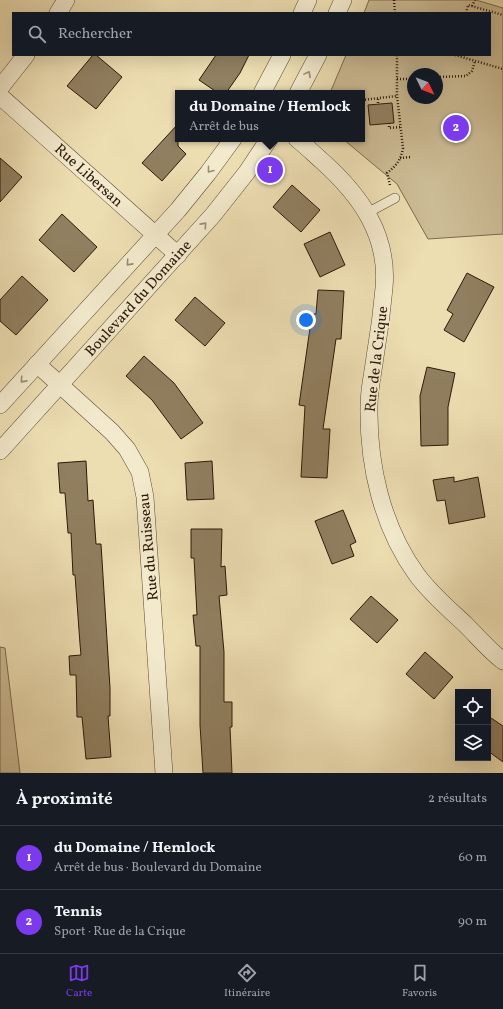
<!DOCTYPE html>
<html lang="fr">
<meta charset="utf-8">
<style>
body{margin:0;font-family:Vollkorn,serif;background:#242831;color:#f1f3f6}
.controls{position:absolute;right:12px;bottom:12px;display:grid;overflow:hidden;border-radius:0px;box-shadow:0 4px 16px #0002}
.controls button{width:36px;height:36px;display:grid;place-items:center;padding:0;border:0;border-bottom:1px solid #363941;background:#171b24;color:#f1f3f6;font:20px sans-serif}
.compass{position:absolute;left:407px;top:68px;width:36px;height:36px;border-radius:50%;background:#171b24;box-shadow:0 4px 16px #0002;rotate:133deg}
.you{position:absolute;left:306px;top:320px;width:14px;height:14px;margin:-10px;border:3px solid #fff;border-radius:50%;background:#1a73e8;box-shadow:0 0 0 6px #1a73e833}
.badge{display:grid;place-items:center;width:26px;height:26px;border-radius:50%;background:#7c3aed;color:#fff;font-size:13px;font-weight:700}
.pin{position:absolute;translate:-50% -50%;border:2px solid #fff;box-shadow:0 1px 4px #0006}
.popup{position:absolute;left:175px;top:90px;width:190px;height:52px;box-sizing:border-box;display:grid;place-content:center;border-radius:0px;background:#171b24;filter:drop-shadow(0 1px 3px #0005);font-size:13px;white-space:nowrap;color:#9ea1a6}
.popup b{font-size:15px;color:#f1f3f6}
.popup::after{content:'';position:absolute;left:50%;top:100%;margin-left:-8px;border:8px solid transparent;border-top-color:#171b24}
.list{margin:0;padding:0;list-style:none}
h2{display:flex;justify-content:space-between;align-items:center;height:52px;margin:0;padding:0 16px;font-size:17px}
h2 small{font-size:13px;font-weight:400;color:#9ea1a6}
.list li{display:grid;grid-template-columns:26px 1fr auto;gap:12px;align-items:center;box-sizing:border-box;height:64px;padding:0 16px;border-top:1px solid #363941}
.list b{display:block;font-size:15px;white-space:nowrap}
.list p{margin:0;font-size:13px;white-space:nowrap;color:#9ea1a6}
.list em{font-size:13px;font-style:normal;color:#9ea1a6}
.icon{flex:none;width:22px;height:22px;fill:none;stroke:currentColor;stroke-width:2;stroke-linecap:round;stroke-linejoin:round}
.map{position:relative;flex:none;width:503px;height:773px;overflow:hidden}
.search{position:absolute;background:#171b24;box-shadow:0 4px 16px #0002;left:12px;right:12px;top:12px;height:44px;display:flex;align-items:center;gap:10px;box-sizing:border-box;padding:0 14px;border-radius:0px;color:#9ea1a6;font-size:15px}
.sheet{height:180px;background:#171b24}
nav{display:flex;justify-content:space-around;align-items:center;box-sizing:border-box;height:56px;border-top:1px solid #363941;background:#171b24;font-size:11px;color:#9ea1a6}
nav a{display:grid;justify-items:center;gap:2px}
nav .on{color:#7c3aed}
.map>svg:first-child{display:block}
.green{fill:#ccbc95;stroke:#7c6a4e;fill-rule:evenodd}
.building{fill:#907f60;stroke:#2c1807}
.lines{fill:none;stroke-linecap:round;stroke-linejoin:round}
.lane-casing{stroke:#5c4a32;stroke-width:10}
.street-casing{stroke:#5c4a32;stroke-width:18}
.path{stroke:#2c1807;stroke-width:2.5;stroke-dasharray:1 2;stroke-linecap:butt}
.lane{stroke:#f3eacd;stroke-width:9}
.street{stroke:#f3eacd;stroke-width:17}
.oneway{stroke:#998c74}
.labels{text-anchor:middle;stroke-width:3;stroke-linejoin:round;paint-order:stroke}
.street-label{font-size:15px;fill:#2c1807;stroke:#f3eacd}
</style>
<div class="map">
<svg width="503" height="773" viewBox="0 0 503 773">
<rect width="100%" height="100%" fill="#eddeb2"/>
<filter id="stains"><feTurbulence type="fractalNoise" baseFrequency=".005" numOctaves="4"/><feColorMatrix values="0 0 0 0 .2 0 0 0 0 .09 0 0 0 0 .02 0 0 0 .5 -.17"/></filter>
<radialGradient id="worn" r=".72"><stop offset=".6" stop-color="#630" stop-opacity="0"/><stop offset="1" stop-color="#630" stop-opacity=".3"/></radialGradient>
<!-- green -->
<g class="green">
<path d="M369 0H476L503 8V234L428 239 397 184 343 139H362V93H330L346 55H490V13H364ZM413 74H437V98H413Z"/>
<path d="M0 647 5 648 20 773H0Z"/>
</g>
<!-- building -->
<g class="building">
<path d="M93 55H96L122 77 96 109 67 86Z"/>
<path d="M216 55H249L240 73 226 93H218L199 80Z"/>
<path d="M392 103 394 123 370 125 368 105Z"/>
<path d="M178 124V146L186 154 162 181 142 163Z"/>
<path d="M0 158 22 177 0 202Z"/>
<path d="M292 185 320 210 301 232 273 207Z"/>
<path d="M62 214 97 247 74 272 39 240Z"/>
<path d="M330 232 345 265 320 277 304 244Z"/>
<path d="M467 273 494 287 464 342 444 330 453 314 447 310Z"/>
<path d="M22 276 48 300 16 335 0 321V300Z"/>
<path d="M318 290 344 291 341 339H336L323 429H330L327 478 301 477 305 406 299 405 312 314H316Z"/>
<path d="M195 297 225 323 205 346 175 320Z"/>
<path d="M144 356 174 383 203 423 181 439 152 400 126 376Z"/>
<path d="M427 367 455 373 448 407V445L421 446 420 396Z"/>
<path d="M86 461 88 501 93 500 96 544H101L110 688V716H108L111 757 86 759 82 717H77L76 675H70L69 656 81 655 80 644 75 575H73L71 533H68L65 493H60L58 463Z"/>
<path d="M212 461 214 499 187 500 185 463Z"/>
<path d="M454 477V482L478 477 485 517 449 524 445 500 437 501 433 480Z"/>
<path d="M343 510 356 542 350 545 354 556 332 564 315 521Z"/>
<path d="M191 529H222L221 567 225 566 227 595 219 596 224 652V702H232V727H230L232 773H203L200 725V646H196L193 615H197L194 558H191Z"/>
<path d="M371 596 398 620 377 643 350 619Z"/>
<path d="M425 652 453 677 434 699 406 674Z"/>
<path d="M488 716 503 726V762L488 751Z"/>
</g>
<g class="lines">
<defs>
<path id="lane" d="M367 213 395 198"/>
<g id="street">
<path d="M58 13 66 0"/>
<path d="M302 13 308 0"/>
<path d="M337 13 343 0"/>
<path d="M0 88 26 55"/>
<path d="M262 93 282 55"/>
<path d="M298 93 318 55"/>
<path d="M0 96 178 255"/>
<path d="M297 139C306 146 314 154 322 161 360 195 389 235 384 288 382 311 379 334 375 357 373 373 369 389 369 406 368 465 382 527 417 575 431 594 449 609 466 625 478 637 489 650 503 661"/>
<path d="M37 364 112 432 127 449 140 472 145 497 164 773"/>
<path d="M0 405 178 210 208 173 233 139"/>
<path d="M0 451 213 215 247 172 269 139"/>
</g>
</defs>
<!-- lane casing -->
<use href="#lane" class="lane-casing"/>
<!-- street casing -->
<use href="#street" class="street-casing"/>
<!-- path -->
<g class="path">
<path d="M394 0 395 13"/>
<path d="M472 6 475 0"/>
<path d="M466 13 468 5 503 15"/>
<path d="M455 55 503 69"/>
<path d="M437 77 466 76 472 71 475 61"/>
<path d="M397 79H413"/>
<path d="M378 99V105"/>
<path d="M362 100 397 96"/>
<path d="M389 123V128L401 127"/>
<path d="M400 158 411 157"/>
<path d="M390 185 387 173C396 166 401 160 403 148L397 96V55"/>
</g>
<!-- lane -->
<use href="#lane" class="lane"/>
<!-- street -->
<use href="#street" class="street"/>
</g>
<!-- one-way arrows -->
<defs><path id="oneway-chevron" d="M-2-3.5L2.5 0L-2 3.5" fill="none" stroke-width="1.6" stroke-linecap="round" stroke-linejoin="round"/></defs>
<g class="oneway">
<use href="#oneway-chevron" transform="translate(308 74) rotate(-62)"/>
<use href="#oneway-chevron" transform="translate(210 170) rotate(128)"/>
<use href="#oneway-chevron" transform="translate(204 225) rotate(-48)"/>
<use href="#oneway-chevron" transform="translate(129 263) rotate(132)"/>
<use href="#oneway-chevron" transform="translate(23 380) rotate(132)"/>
</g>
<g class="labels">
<!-- street labels -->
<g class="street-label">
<text transform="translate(89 175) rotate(42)" y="5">Rue Libersan</text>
<text transform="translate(138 298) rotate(-48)" y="5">Boulevard du Domaine</text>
<text transform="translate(376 359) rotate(-83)" y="5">Rue de la Crique</text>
<text transform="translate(148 547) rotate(-95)" y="5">Rue du Ruisseau</text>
</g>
</g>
<rect width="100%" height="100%" filter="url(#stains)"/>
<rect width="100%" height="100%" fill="url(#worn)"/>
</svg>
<div class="controls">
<button><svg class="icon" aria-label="locate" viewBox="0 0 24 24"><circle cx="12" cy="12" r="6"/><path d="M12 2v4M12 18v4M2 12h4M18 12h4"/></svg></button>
<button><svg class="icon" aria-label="layers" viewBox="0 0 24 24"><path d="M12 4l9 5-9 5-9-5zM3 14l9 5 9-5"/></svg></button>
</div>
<svg class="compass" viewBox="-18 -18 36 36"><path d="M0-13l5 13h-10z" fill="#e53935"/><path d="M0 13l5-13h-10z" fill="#9ea1a6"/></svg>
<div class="you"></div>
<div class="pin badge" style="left:270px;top:170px">1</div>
<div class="popup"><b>du Domaine / Hemlock</b>Arrêt de bus</div>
<div class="pin badge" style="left:456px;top:128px">2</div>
<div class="search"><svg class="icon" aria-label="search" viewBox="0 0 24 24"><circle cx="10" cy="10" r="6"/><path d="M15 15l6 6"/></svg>Rechercher</div>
</div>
<section class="sheet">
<h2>À proximité<small>2 résultats</small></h2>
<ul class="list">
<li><span class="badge">1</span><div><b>du Domaine / Hemlock</b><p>Arrêt de bus · Boulevard du Domaine</p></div><em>60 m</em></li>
<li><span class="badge">2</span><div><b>Tennis</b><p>Sport · Rue de la Crique</p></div><em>90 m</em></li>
</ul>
</section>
<nav>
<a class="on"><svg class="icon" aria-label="map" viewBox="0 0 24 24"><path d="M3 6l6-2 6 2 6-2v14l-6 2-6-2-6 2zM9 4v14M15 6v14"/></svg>Carte</a>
<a><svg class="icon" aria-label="directions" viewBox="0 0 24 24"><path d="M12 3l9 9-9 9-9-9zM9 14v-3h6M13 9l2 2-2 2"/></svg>Itinéraire</a>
<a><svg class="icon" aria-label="saved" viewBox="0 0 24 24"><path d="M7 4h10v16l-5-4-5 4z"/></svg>Favoris</a>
</nav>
